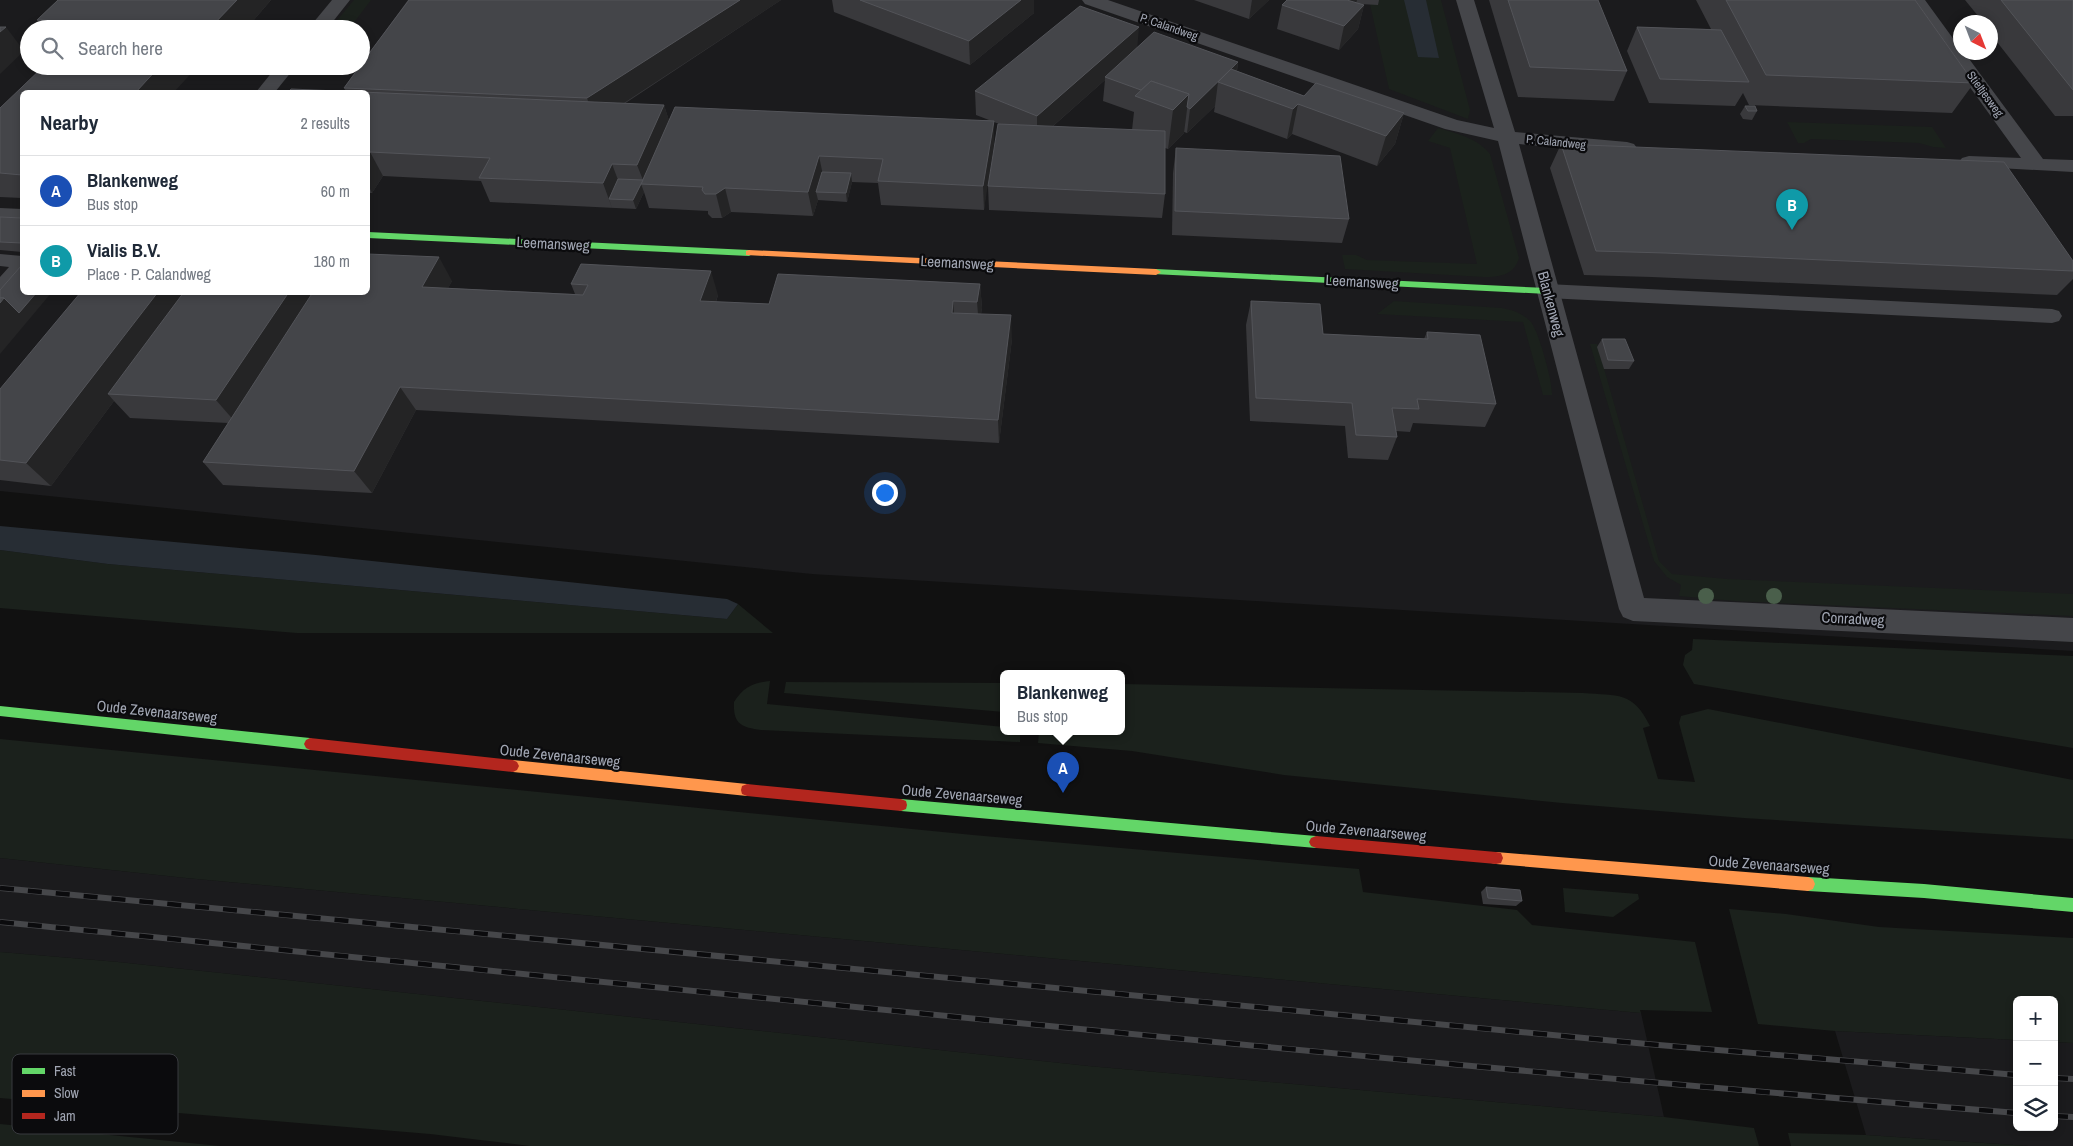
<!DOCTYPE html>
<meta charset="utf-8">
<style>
body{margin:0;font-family:"Archivo Narrow",sans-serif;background:#f2f2f3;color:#1f2937}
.controls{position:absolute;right:15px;bottom:15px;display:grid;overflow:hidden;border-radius:8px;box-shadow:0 2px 8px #0003}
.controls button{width:45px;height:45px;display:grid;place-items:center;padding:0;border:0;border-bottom:1px solid #e0e1e3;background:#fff;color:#1f2937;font:25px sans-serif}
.compass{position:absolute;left:1953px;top:15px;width:45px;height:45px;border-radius:50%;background:#fff;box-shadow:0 2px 8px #0003;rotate:138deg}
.you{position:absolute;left:884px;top:492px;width:18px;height:18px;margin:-12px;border:4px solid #fff;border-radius:50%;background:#1a73e8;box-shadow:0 0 0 8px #1a73e833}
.badge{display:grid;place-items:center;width:32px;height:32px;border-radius:50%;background:#7c3aed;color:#fff;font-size:16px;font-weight:700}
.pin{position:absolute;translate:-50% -41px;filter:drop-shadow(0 1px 2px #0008)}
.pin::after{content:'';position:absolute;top:26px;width:18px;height:15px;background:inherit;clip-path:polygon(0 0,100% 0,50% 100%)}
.popup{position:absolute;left:1000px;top:670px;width:125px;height:65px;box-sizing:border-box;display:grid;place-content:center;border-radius:8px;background:#fff;filter:drop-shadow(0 1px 4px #0005);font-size:16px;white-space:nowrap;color:#747a83}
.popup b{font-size:19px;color:#1f2937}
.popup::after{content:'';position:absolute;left:50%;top:100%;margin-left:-10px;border:10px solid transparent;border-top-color:#fff}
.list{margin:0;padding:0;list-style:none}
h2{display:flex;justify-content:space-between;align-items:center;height:65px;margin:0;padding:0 20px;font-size:21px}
h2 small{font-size:16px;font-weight:400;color:#747a83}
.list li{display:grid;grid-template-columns:32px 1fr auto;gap:15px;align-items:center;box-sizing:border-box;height:70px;padding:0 20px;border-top:1px solid #e0e1e3}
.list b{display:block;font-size:19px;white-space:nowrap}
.list p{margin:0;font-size:16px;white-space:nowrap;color:#747a83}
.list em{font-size:16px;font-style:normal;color:#747a83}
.icon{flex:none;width:28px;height:28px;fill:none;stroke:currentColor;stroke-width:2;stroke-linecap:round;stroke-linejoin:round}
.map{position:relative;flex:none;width:2073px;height:1146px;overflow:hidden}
.search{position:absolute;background:#fff;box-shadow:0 2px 8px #0003;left:20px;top:20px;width:350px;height:55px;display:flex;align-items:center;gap:12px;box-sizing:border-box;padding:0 18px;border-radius:28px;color:#747a83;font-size:19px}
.panel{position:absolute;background:#fff;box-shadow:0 2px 8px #0003;left:20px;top:90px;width:350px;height:205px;border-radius:8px}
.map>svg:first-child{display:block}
.built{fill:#1b1b1d;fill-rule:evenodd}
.green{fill:#1b211c}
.water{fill:#272d34}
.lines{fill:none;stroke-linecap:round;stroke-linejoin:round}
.lane{fill:#45464a;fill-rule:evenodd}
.street{fill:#45464a;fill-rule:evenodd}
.fast{fill:#63d668;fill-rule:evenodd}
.slow{fill:#ff974d;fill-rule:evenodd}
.jam{fill:#b3261e;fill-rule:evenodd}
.rail-casing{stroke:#46474a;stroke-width:6}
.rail{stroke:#0b0b0d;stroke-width:4.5;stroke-dasharray:14;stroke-linecap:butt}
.tree{fill:#4a5f4b}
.wall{fill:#39393c;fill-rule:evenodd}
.shaded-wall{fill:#242425}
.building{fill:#444549;stroke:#535459}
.labels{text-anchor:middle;stroke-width:4.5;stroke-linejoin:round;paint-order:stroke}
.far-street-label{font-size:12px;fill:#a1a6b3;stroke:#0b0b0d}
.street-label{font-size:15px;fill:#a1a6b3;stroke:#0b0b0d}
.key{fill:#0b0b0d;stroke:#383a3f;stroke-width:1}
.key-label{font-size:14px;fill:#a1a6b3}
</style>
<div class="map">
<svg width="2073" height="1146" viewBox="0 0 2073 1146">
<rect width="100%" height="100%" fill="#111"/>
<!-- built -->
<g class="built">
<path d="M0 0H2073V651L812 574 0 491ZM1960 22H1990V52H1960ZM29 29H361V66H29ZM22 92H368V292H22Z"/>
<path d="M0 858 186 878 1641 1013 1664 1117 1088 1066 118 962 0 952Z"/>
<path d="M1835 1031 2017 1040V1127H2054V1042L2073 1043V1146H2028L1866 1135Z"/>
</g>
<!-- green -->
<g class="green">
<path d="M354 0H371L349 29H330Z"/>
<path d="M1369 0H1441L1470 110 1468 119 1389 89Z"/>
<path d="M1787 122 1932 127 1946 148 1933 147 1919 143 1811 139 1804 143H1798Z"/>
<path d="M1438 128C1458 134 1477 138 1490 154L1519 258C1514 275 1500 277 1484 277L1345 269 1342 255H1356L1367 260 1477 264 1450 148 1428 141Z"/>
<path d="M1394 301 1502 308C1512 310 1522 313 1530 321 1538 328 1553 383 1552 395H1543L1523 322 1377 314Z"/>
<path d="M1590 344H1597L1659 561 1672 574 1727 579 2073 594V616L1735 601 1679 596 1681 585 1667 577 1654 561Z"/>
<path d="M0 550 108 564 727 619 738 604 773 633H297L0 608Z"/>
<path d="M1693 639 2073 656V748L1694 684 1683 665 1685 655 1692 650Z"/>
<path d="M770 681 767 704 1004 727V732H1020V742L761 730C741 727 733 724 734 702 744 687 752 683 770 681Z"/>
<path d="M786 682 1004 683V712L784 693Z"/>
<path d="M1122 684 1583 693C1618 696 1633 691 1650 726L1643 728 1658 779 1695 782 1679 723 1681 716 1708 709 2073 780V839L1744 818 1562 803 1284 775 1132 751 1038 743 1039 732H1122Z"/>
<path d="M0 739 973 835 1359 869 1363 892 1517 910 1532 925 1695 942 1712 1012 1640 1010 1641 1013 186 878 0 858Z"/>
<path d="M1563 888 1638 894 1639 899 1613 917 1565 912Z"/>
<path d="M1729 909 1786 914 1879 927 2073 938V1043L2054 1042V1000H2017V1040L1835 1031 1758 1024Z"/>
<path d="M0 952 118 962 1088 1066 1664 1117 1754 1128 1759 1146H530L430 1134 0 1098Z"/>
<path d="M0 1124 220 1146H0Z"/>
<path d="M1788 1133 1866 1135 2028 1146H1791Z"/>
</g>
<!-- water -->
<g class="water">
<path d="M1404 0H1426L1439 58 1418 57Z"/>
<path d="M0 526 316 555 727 599 738 604 727 619 108 564 0 550Z"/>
</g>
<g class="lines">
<!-- lane -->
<g class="lane">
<path d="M0 208 22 209V221L0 220Z"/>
<path d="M0 254 22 256V276L7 294 0 296V277L9 267 0 266Z"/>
<path d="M1547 284 2052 309 2059 311 2062 316 2059 321 2052 323 1547 298 1540 296 1537 291 1540 286Z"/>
</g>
<!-- street -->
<g class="street">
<path d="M332 0H350L327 29H308Z"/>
<path d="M1082 0H1108L1457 120 1494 128 1456 0H1474L1515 132 1627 142 1634 144 1637 148 1634 152 1627 154 1519 144 1644 598 2073 618V642L1633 621 1623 617 1619 609 1498 141 1445 129 1085 4Z"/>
<path d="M1907 0H1925L1960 48V52H1964L2043 159 2073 160V172L1962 166 1959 162 1962 158 1969 156 2021 158Z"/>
<path d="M277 66H296L275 92H256Z"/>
</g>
<!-- fast -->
<g class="fast">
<path d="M368 232 749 250 754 253 749 256 368 238Z"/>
<path d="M1156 269 1547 288 1552 291 1547 294 1153 274 1151 272Z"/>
<path d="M0 706 310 738 314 740 316 744 314 748 310 750 0 716Z"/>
<path d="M901 799 1316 836 1321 838 1323 842 1321 846 1316 848 901 811 896 809 895 805 896 801Z"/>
<path d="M1808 877 1924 884 2073 898V912L1924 898 1808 891 1803 889 1801 884 1803 879Z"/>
</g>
<!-- slow -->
<g class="slow">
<path d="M749 250 1156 269 1161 272 1156 275 746 255V251Z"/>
<path d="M513 760 747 784 752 786 753 790 752 794 747 796 513 772 509 770 507 766 509 762Z"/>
<path d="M1496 852 1808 877 1813 879 1815 884 1813 889 1808 891 1496 864 1491 863 1489 858 1491 853Z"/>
</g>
<!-- jam -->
<g class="jam">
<path d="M310 738 513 760 517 762 519 766 517 770 513 772 310 750 306 748 304 744 306 740Z"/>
<path d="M747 784 901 799 906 801 907 805 906 809 901 811 747 796 742 794 741 790 742 786Z"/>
<path d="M1316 836 1496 852 1501 853 1503 858 1501 863 1496 864 1316 848 1311 846 1309 842 1311 838Z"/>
</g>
<defs>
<g id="rail">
<path d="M0 888 1647 1044 2017 1075"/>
<path d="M0 922C672 988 1344 1059 2017 1113"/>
<path d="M2054 1078 2073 1079"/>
<path d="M2054 1116 2073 1117"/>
</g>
</defs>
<!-- rail casing -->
<use href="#rail" class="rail-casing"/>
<!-- rail -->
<use href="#rail" class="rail"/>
</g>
<!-- trees -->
<g class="tree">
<circle cx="1706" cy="596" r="8"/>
<circle cx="1774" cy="596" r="8"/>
</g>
<!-- wall -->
<g class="wall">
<path d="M58 0H271L246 29H43L37 20Z"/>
<path d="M407 0H781L624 104 664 105 669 121 989 120 976 115 975 91 1138 47 1238 62 1237 71 1304 96 1404 113 1395 144 1377 166 1292 134 1287 139 1214 112 1215 106 1187 133 1184 132V133L1168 149 1165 148V194L1162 218 989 210 988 186 999 124 994 122 984 210 881 205 878 183 852 182 847 202 818 200 813 216 731 212 722 218H712L708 214V211L649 208 644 192 636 209 490 202 481 181 383 176 372 193H368V92L346 91 344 88 408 0ZM1105 80 1103 101 1134 112 1132 130 1052 127Z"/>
<path d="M832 0H1034V13L970 65 834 12Z"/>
<path d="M1194 0H1269L1249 19Z"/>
<path d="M1287 0H1379L1378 5 1360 4 1364 5 1358 29 1339 50 1277 29 1282 5Z"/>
<path d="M1489 0H1598L1627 71 1614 101 1518 97Z"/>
<path d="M1696 0H1915L1974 83 1952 113 1749 105 1743 93 1735 106 1649 103 1627 51 1637 27 1711 29Z"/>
<path d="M1965 0H2073V116H2055L1990 33V22H1983Z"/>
<path d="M22 92V198L0 197V108Z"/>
<path d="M1745 106 1757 111 1752 120 1743 119 1740 114Z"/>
<path d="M1561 144 2073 261V279L2057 295 1652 277 1584 275 1550 168Z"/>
<path d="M1176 148 1349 219 1342 243 1172 235 1173 173Z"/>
<path d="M0 217 22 218V252L0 250Z"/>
<path d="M452 281 448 288 575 294 571 284 718 295 716 302 769 304 980 284 982 308 981 314 1012 339 999 443 416 410 372 493 223 485 203 462 228 423 130 418 114 401 51 486 0 480V389Z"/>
<path d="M1251 301 1323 334 1424 339 1427 332 1496 404 1485 427 1413 423 1410 432 1396 431 1397 437 1388 460 1348 458 1345 426 1250 421 1246 325Z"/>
<path d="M1602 339 1634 361 1629 369H1604L1597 347Z"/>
<path d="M1486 887 1522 901 1516 906 1483 904 1481 892Z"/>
</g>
<!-- shaded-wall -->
<g class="shaded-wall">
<path d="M237 0H271L246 29H212L211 27Z"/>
<path d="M740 0H781L595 122 587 98Z"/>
<path d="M1021 0H1034V13L970 65 969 41Z"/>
<path d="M1252 0H1269L1249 19Z"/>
<path d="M1343 0H1357L1356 4Z"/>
<path d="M1364 5 1358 29 1339 50 1344 26Z"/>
<path d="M6 27 24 51 0 74V32Z"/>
<path d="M1139 27 1137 51 1105 77V80L1037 140V116Z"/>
<path d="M1238 62 1234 86 1218 82 1215 106 1187 133 1190 109Z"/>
<path d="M160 66H198L174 92H136Z"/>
<path d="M1189 94 1184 133 1168 149 1173 110Z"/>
<path d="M1298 104 1292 134 1287 139 1293 109Z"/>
<path d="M664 105 672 130 641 184 644 192 636 209 633 200 643 180 637 165Z"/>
<path d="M1404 113 1395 144 1377 166 1386 136Z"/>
<path d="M994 121V145L984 210 983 186Z"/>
<path d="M370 152 383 176 372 193 368 185V156Z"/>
<path d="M819 156 824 180 816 192 818 200 813 216 808 192Z"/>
<path d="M612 164 621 188 609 199 612 208 603 183Z"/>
<path d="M851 173 852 182 847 202 846 193Z"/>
<path d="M725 188 731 212 722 218 716 194Z"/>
<path d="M439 257 452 281 436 311 422 287Z"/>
<path d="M711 271 718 295 708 325 700 301Z"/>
<path d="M980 284 982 308 979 326 977 302Z"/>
<path d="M37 292H52L0 354V303L4 298Z"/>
<path d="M158 292H195L108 394 114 401 51 486 26 463Z"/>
<path d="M289 292H321L236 423 216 400Z"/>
<path d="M953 301 955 324 952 313Z"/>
<path d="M1011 315 1012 339 999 443 998 420Z"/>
<path d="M400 387 416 410 372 493 354 471Z"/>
</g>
<!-- building -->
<g class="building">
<path d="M58 0H237L211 27 37 20Z"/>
<path d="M409 0H740L587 98 344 88 360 66H361V64Z"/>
<path d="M860 0H1021L969 41Z"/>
<path d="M1287 0H1347L1364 5 1344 26 1282 5Z"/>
<path d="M1508 0H1598L1627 71 1530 67Z"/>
<path d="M1726 0H1915L1974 83 1766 75Z"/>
<path d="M2001 0H2073V90Z"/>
<path d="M1080 6 1139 27 1037 116 975 91Z"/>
<path d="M0 27H6L0 32Z"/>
<path d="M1637 27 1721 30 1749 82 1660 79Z"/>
<path d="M1154 32 1238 62 1190 109 1187 107 1189 94 1151 81 1141 90 1105 77Z"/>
<path d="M44 66H160L136 92H22V175L0 173V108Z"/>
<path d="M1231 69 1304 96 1316 83 1404 113 1386 136 1298 104 1293 109 1218 82Z"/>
<path d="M1151 81 1189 94 1173 110 1135 96Z"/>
<path d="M291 89 664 105 637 165 612 164 603 183 479 178 490 158 370 152 368 156V92H288Z"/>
<path d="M1745 106H1755L1757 111H1748Z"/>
<path d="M675 107 994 121 983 186 878 181 883 159 819 156 808 192 725 188 716 194H705L702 190 703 187 641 184Z"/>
<path d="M998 124 1165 131V194L988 186Z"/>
<path d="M1561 144 2004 162 2073 261V271L1665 253 1596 251Z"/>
<path d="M1176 148 1340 156 1349 219 1175 211Z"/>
<path d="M822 172 851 173 846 193 816 192Z"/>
<path d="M618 179 643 180 633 200 609 199Z"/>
<path d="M0 217 22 218V243L0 242Z"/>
<path d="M368 254 439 257 422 287 583 295 588 285 571 284 581 264 711 271 700 301 769 304 778 274 980 284 977 302 953 301 952 313 1011 315 998 420 400 387 354 471 203 462 313 292H368Z"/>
<path d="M21 266 22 267V292H37L19 313 4 298H0V290Z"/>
<path d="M81 292H158L26 463 0 460V389Z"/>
<path d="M184 292H289L216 400 108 394Z"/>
<path d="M0 298H4L0 303Z"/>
<path d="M1251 301 1320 304 1323 334 1428 339 1427 332 1480 335 1496 404 1417 399 1419 409 1392 408 1397 437 1356 435 1352 403 1256 398Z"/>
<path d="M1602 339H1625L1634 361 1608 360Z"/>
<path d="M1486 887 1520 890 1522 901 1488 898Z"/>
</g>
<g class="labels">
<!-- far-street labels -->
<g class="far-street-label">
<text transform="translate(1169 27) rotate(19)" y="4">P. Calandweg</text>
<text transform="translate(1985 94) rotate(54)" y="4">Stieltjesweg</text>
<text transform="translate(1556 142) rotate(6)" y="4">P. Calandweg</text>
</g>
<!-- street labels -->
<g class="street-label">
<text transform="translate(553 244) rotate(3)" y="5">Leemansweg</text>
<text transform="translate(957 263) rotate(3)" y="5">Leemansweg</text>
<text transform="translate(1362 282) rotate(3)" y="5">Leemansweg</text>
<text transform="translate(1551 304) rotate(75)" y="5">Blankenweg</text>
<text transform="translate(1853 619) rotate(3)" y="5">Conradweg</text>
<text transform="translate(157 712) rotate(6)" y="5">Oude Zevenaarseweg</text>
<text transform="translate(560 756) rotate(6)" y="5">Oude Zevenaarseweg</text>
<text transform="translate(962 795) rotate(5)" y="5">Oude Zevenaarseweg</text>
<text transform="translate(1366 831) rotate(5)" y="5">Oude Zevenaarseweg</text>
<text transform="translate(1769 865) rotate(4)" y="5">Oude Zevenaarseweg</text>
</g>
</g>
<!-- legend -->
<rect x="12" y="1054" width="166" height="80" rx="8" class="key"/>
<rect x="22" y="1068" width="23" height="6" fill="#63d668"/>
<rect x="22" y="1090" width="23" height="7" fill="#ff974d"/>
<rect x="22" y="1113" width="23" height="6" fill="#b3261e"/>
<g class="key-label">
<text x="54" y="1076">Fast</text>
<text x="54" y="1098">Slow</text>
<text x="54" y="1121">Jam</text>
</g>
</svg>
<div class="controls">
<button>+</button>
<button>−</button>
<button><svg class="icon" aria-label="layers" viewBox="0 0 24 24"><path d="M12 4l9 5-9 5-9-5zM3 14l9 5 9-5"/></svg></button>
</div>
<svg class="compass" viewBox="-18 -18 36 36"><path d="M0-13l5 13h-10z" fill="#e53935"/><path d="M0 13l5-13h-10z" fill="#747a83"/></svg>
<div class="you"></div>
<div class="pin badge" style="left:1063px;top:793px;background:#1a4fb4">A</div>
<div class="popup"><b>Blankenweg</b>Bus stop</div>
<div class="pin badge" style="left:1792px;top:230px;background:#0f9aa8">B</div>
<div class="search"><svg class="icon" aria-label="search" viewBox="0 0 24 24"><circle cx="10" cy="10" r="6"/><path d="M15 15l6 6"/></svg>Search here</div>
<section class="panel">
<h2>Nearby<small>2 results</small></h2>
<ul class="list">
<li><span class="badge" style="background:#1a4fb4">A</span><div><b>Blankenweg</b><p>Bus stop</p></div><em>60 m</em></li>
<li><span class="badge" style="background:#0f9aa8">B</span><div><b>Vialis B.V.</b><p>Place · P. Calandweg</p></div><em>180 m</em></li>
</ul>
</section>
</div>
